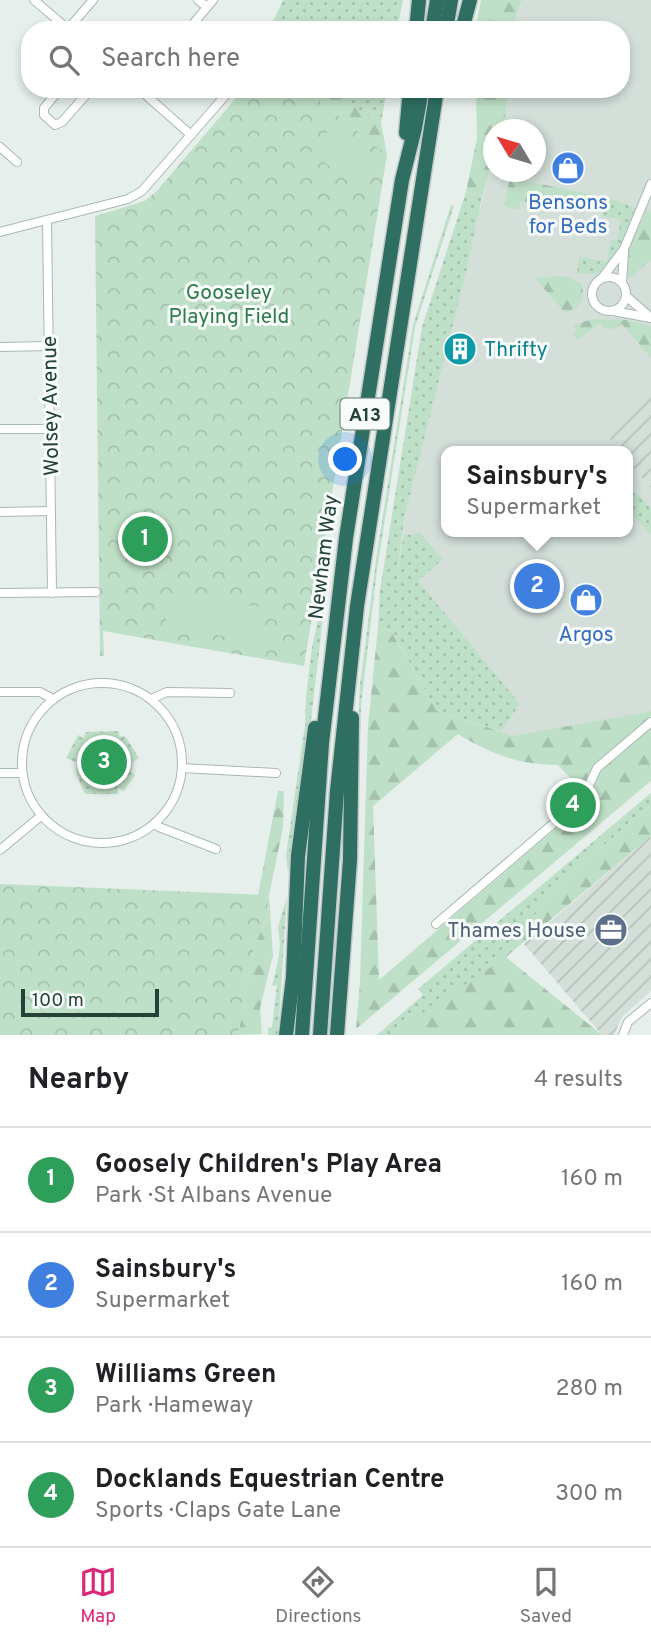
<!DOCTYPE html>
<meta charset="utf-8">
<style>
body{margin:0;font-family:Overpass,sans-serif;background:#f2f2f2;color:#202124}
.compass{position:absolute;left:483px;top:119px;width:63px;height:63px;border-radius:50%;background:#fff;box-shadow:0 4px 10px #0003;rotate:308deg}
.scale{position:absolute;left:21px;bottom:18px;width:138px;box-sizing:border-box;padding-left:7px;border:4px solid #24423a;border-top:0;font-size:19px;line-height:24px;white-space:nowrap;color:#24423a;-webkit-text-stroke:5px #f7fbf9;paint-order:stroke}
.you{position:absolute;left:346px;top:460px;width:24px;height:24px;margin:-18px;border:5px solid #fff;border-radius:50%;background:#1a73e8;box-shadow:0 0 0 10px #1a73e833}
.badge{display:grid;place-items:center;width:46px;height:46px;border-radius:50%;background:#db2777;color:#fff;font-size:23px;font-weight:700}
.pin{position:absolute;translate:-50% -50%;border:4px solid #fff;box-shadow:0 2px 7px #0006}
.popup{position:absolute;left:441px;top:446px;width:192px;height:91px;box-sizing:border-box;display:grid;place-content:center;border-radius:14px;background:#fff;filter:drop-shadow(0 2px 5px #0005);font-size:23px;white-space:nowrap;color:#757577}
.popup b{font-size:26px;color:#202124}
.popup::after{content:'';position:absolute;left:50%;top:100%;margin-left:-14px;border:14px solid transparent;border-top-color:#fff}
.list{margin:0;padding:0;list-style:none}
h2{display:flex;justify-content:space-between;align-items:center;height:91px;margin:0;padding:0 28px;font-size:30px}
h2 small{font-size:23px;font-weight:400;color:#757577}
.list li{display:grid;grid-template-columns:46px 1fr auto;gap:21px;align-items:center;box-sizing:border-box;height:105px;padding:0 28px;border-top:2px solid #e0e0e0}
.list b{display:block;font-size:26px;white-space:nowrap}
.list p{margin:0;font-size:23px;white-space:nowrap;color:#757577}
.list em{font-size:23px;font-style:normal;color:#757577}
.icon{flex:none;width:38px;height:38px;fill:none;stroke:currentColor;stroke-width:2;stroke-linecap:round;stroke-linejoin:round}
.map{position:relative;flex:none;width:651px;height:1035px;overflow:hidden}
.search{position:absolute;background:#fff;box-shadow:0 4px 10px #0003;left:21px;right:21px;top:21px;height:77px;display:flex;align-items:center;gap:18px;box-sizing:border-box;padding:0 24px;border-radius:28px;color:#757577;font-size:26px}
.sheet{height:511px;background:#fff}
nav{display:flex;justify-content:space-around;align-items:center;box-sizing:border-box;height:98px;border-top:2px solid #e0e0e0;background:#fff;font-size:19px;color:#757577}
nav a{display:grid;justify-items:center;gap:4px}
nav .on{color:#db2777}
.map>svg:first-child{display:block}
.built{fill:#d4dfda}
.industrial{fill:url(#industrial-furrows)}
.grass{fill:url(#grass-dots)}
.forest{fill:url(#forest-firs);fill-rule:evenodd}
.park{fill:url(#park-crowns)}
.pitch{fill:#bfe0c8}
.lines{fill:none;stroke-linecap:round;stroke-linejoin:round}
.street-casing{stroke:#a8b8b2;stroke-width:10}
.highway-casing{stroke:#c2cac8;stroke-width:17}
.street{stroke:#fff;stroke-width:8}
.highway{stroke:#2f6f62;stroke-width:14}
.labels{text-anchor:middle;stroke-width:6;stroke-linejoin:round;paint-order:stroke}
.shield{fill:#f7fbf9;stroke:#637a73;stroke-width:2}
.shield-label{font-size:19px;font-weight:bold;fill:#24423a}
.shop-label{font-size:21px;fill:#366cbe;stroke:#f7fbf9}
.park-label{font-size:21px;fill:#2d7a4b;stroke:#f7fbf9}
.culture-label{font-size:21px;fill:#0d838f;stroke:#f7fbf9;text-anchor:start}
.street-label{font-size:21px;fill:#24423a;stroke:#f7fbf9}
.service-label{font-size:21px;fill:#4e5e75;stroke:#f7fbf9;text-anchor:end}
</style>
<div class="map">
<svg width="651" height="1035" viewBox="0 0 651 1035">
<defs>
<pattern id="industrial-furrows" width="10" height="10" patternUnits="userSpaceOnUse" patternTransform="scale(1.75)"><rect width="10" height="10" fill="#d4dfda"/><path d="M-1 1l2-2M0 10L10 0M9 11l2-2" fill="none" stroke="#b6c1bc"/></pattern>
<pattern id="grass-dots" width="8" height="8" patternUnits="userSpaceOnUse" patternTransform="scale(1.75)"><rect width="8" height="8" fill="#bfe0c8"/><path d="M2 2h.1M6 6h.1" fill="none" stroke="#a4c1ad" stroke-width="1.8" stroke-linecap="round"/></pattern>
<pattern id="forest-firs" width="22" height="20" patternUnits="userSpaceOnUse" patternTransform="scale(1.75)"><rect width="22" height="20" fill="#bfe0c8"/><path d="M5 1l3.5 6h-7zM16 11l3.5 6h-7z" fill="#a4c1ad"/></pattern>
<pattern id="park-crowns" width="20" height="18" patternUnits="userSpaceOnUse" patternTransform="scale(1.75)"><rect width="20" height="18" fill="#bfe0c8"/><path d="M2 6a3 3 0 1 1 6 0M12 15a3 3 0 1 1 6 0" fill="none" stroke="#a4c1ad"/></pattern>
</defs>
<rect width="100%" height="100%" fill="#e6efeb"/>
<!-- built -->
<path class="built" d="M522 0H651V391L604 432 620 451H446V532H628V461L651 488V711L514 737 436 710 391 631 404 519 490 167 493 159 494 172H536V130L504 129 508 89H621V30H514L515 19Z"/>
<!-- industrial -->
<g class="industrial">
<path d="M651 391V488L628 461V451H620L604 432Z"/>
<path d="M651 836V991L622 1017 614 1035H602L524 944Z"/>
</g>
<!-- grass -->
<g class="grass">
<path d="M283 0H403L397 30H269Z"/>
<path d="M325 89H387L381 123 328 92Z"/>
<path d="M466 192 482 197 468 264 404 519 397 577 404 534 413 535 419 532 443 559 418 581 520 704 501 731 436 710 392 631 378 627 380 590 422 327Z"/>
<path d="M605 197 627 204 635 209C628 224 614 267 600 273 593 276 585 273 577 273L579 257 607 261 611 240H617L621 220 602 216Z"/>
<path d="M451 205 454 206 415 327 377 570 361 706 355 883 350 959H348L360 684 377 553 413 325Z"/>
<path d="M631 492 638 494 651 509V535L628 510V493Z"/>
<path d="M324 592 326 593 310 728 288 874 286 855 305 725 306 696 312 647Z"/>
<path d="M119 731V737L125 736 139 758 133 762 131 772 135 775 124 791 118 788V794H85L76 773 77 763 66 758 78 735 84 738 85 732Z"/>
<path d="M651 793V806L555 886 506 957 594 1035H377L423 995 418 989Z"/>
<path d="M287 897 278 1035H268V1028L272 1027 277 985 272 986 278 961 280 945 278 927Z"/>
</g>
<!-- forest -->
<g class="forest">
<path d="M481 0H522L515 19 514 30H475Z"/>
<path d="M244 89H325L381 123 387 155 261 90 153 213 133 205 145 201 156 192Z"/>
<path d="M476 89H508L504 129 494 130 493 159 482 197 466 192 477 138Z"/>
<path d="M510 178 595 195 594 209 585 211 521 201 518 210 504 206Z"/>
<path d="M647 209 651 212V260L630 278 618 274Z"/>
<path d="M555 276 569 277 582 284C585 300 581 308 565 313L535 278Z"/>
<path d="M593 319 627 320 651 326V358L622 324 616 329 604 328 599 323 578 340 573 333 577 330 573 325Z"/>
<path d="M378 627 391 631 436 710 513 736 651 711V781L356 1029 360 982 368 725ZM458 734C493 755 517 764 558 765L590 799 379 980 373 806Z"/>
<path d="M278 791H284L283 828 269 895 273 955 260 1008 262 1034 238 1035 254 947 266 918 269 896 258 895Z"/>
<path d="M651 806V836L506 957 602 1035H390L506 957 555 886Z"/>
</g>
<!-- park -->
<g class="park">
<path d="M244 89H305L387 155 304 666 103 631 104 656H100L95 216 145 201 156 192Z"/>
<path d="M0 884 269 895 266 918 254 947 238 1035H0Z"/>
</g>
<!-- pitch -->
<g class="pitch">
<path d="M328 131 369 163 351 184 311 151Z"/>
<path d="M170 593 266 608 260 643 165 625Z"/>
</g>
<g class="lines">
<defs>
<g id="street">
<path d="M34 0 69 30"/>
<path d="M198 0 207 7"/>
<path d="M68 29 93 0"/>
<path d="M188 30 213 0"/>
<path d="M60 89 44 108V115L55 125 62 122 91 89"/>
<path d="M139 89 191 135"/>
<path d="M0 147 17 162"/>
<path d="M47 220 52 593"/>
<path d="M0 232 128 199 142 191 231 89"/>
<circle cx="609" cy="294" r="17"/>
<path d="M603 277 624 249 651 184"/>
<path d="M622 283 624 252"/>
<path d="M626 296 649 316"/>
<path d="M613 311 651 318"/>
<path d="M0 347 49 346"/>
<path d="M0 429H50"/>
<path d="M0 512 51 511"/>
<path d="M0 593 96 592"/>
<circle cx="102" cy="763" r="80"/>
<path d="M0 692H40L53 699"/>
<path d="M151 699 167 692 230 693"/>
<path d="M182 768 276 773"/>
<path d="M0 773H22"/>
<path d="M155 824 159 827 216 849"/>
<path d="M0 850 41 816"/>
<path d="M436 924 575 805 585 794 597 768 651 722"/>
<path d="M623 1035 628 1022 651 1003"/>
</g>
<g id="highway">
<path d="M416 30 419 0"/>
<path d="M432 30 437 0"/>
<path d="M446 30 451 0"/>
<path d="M462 30 470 0"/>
<path d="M406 133 410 89"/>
<path d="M286 1035 293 977 298 856 315 728"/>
<path d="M302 1035 322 743 346 538 402 180 415 128 422 89"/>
<path d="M320 1035 337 791 357 606 437 89"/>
<path d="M337 1035 350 860 352 718"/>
</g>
</defs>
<!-- street casing -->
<use href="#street" class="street-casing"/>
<!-- highway casing -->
<use href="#highway" class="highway-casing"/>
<!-- street -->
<use href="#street" class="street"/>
<!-- highway -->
<use href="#highway" class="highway"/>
</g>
<!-- icons -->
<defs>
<symbol id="shop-disc" viewBox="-11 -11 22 22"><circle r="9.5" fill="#3f7fe0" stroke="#f7fbf9"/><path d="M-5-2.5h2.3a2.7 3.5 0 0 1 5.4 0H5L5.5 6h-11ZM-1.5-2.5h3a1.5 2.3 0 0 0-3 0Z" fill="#fff"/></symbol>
<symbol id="building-disc" viewBox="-11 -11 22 22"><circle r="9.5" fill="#0f9aa8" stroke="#f7fbf9"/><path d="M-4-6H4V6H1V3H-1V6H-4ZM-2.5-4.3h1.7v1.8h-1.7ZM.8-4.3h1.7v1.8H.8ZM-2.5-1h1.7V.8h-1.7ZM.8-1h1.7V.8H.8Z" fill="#fff"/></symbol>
<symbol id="office-disc" viewBox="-11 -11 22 22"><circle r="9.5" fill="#5c6f8a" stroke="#f7fbf9"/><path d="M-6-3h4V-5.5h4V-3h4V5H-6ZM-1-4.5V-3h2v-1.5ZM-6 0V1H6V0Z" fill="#fff"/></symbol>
</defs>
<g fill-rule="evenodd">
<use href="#shop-disc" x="549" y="149" width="38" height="38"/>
<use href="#building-disc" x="441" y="330" width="38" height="38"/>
<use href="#shop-disc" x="567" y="581" width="38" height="38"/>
<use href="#office-disc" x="592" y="911" width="38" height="38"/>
</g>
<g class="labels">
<!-- shield labels -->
<rect class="shield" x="340.5" y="398.5" width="49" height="31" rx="5"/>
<g class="shield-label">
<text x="365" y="421">A13</text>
</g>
<!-- shop labels -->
<g class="shop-label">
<text x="568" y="209">Bensons<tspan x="568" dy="24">for Beds</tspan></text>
<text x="586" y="641">Argos</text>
</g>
<!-- park labels -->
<g class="park-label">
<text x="229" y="299">Gooseley<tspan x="229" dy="24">Playing Field</tspan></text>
</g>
<!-- culture labels -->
<g class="culture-label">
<text x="484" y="356">Thrifty</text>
</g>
<!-- street labels -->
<g class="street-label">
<text transform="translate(50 406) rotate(-91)" y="7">Wolsey Avenue</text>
<text transform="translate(323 557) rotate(-83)" y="7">Newham Way</text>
</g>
<!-- service labels -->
<g class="service-label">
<text x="586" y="937">Thames House</text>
</g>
</g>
</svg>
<svg class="compass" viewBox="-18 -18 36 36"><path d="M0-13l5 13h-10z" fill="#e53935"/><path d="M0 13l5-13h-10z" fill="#757577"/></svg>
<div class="scale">100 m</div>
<div class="you"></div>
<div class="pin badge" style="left:145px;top:539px;background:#2e9e5b">1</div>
<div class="pin badge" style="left:537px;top:586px;background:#3f7fe0">2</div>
<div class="popup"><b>Sainsbury's</b>Supermarket</div>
<div class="pin badge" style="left:104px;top:762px;background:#2e9e5b">3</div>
<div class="pin badge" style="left:573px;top:805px;background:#2e9e5b">4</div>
<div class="search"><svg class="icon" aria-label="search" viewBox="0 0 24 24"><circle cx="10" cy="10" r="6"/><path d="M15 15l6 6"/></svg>Search here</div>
</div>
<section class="sheet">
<h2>Nearby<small>4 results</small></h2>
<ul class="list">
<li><span class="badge" style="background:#2e9e5b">1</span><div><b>Goosely Children's Play Area</b><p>Park · St Albans Avenue</p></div><em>160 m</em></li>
<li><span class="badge" style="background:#3f7fe0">2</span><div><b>Sainsbury's</b><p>Supermarket</p></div><em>160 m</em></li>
<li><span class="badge" style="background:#2e9e5b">3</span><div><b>Williams Green</b><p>Park · Hameway</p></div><em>280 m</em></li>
<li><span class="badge" style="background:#2e9e5b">4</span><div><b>Docklands Equestrian Centre</b><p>Sports · Claps Gate Lane</p></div><em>300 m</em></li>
</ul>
</section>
<nav>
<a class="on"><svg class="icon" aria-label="map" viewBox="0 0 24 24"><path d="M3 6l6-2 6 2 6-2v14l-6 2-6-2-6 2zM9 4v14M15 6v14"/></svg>Map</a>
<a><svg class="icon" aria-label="directions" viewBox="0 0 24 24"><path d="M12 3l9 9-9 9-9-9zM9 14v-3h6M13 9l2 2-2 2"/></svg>Directions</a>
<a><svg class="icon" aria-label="saved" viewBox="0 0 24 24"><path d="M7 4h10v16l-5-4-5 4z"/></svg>Saved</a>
</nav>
